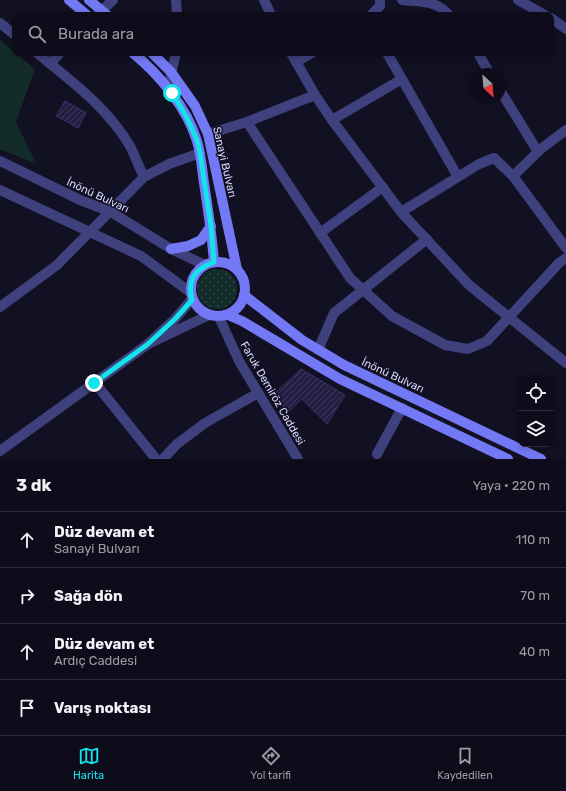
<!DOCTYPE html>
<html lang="tr">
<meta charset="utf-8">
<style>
body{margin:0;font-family:Rubik,sans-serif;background:#1c1a27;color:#f1f3f6}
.controls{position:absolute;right:12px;bottom:12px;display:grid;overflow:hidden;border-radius:8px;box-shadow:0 2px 6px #0003}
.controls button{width:36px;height:36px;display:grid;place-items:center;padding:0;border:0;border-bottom:1px solid #2e2c39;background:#0e0c1a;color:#f1f3f6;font:20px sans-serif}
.compass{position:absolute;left:470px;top:68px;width:36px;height:36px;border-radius:50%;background:#0e0c1a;box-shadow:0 2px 6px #0003;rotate:154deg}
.stop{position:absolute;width:12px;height:12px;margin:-9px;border:3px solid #12e4ea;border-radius:50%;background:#fff}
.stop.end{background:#12e4ea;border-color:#fff;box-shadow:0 1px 4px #0008}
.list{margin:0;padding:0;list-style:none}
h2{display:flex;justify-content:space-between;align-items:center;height:52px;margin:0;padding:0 16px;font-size:17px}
h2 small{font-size:13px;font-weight:400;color:#9b9ba2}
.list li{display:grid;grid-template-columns:26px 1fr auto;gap:12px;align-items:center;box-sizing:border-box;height:56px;padding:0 16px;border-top:1px solid #2e2c39}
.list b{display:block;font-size:15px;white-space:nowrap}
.list p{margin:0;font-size:13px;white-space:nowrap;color:#9b9ba2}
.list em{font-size:13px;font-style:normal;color:#9b9ba2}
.icon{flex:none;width:22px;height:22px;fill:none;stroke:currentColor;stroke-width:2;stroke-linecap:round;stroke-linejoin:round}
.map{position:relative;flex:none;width:566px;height:459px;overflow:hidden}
.search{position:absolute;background:#0e0c1a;box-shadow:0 2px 6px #0003;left:12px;right:12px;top:12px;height:44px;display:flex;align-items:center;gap:10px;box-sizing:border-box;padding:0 14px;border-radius:8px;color:#9b9ba2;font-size:15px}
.sheet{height:276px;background:#0e0c1a}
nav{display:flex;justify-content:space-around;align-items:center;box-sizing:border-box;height:56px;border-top:1px solid #2e2c39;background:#0e0c1a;font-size:11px;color:#9b9ba2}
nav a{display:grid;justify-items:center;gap:2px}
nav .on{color:#12e4ea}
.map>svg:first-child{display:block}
.grass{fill:url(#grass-dots)}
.park{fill:#132c29}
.building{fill:url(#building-hatch);stroke:#39316c}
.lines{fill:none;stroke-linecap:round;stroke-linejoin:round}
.minor{stroke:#3f417e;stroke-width:10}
.tertiary{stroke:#3f417e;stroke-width:10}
.secondary{stroke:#7379f4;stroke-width:10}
.route{stroke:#12e4ea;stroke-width:5}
.labels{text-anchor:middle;stroke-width:3;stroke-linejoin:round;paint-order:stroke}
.street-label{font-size:11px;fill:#d6d5fc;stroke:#121023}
</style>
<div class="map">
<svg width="566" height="459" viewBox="0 0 566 459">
<defs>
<pattern id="grass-dots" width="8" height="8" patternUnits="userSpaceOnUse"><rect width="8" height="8" fill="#132c29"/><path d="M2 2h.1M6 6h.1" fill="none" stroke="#354a49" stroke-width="1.8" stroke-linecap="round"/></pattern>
<pattern id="building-hatch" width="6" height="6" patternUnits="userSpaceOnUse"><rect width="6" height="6" fill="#221d42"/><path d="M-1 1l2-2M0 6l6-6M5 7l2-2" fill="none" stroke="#413d5e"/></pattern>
</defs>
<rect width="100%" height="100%" fill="#121023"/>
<!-- grass -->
<circle class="grass" cx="217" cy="289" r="20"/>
<!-- park -->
<path class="park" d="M0 40 35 69 16 122 36 164 0 149Z"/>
<!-- building -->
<g class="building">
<path d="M65 101 86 113 78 128 56 116Z"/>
<path d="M301 369 345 395 327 424 302 399 287 413 274 394Z"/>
</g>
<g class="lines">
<!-- minor -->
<g class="minor">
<path d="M176 0 177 15"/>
<path d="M264 0 271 15"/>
<path d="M402 0C420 2 436 0 449 15"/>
<path d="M518 0 545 15"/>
<path d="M97 15 113 0"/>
<path d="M371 15 380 6V0"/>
<path d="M551 18 566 29"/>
<path d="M0 23 15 35"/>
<path d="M291 53 315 95 332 120 401 212 469 285 566 363"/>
<path d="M387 53 458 177"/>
<path d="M478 53 490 74"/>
<path d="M296 62 312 53"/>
<path d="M50 64 60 53"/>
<path d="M168 88 176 53"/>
<path d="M500 90 538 152"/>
<path d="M315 95 247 122 350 278 392 316 445 345 468 349 487 341 559 263 566 258"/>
<path d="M332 120 402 79"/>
<path d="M208 134 247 122"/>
<path d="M513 176 542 148 566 130"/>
<path d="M144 177 169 164 200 153"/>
<path d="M401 212 479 164 494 158 513 176 566 248"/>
<path d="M320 233 383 187"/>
<path d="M192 299 175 319 148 344 209 315"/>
<path d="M0 307 57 265 144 177C139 167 135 156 130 146 107 107 71 81 37 53"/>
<path d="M318 350 334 313 427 239"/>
<path d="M95 383 156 459"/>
<path d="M0 451 148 344"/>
<path d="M377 454 402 408"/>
<path d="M163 459 177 444 205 423 258 393"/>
</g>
<!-- tertiary -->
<g class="tertiary">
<path d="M0 161 80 200 111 212 171 249 205 265"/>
<path d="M0 190 141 256 190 292"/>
<path d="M219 317 239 361 298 459"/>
</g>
<!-- secondary -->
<g class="secondary">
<path d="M69 0 87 15"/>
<path d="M89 0 107 15"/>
<path d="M133 53C160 75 187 108 197 141 201 154 202 169 204 183 208 209 212 235 214 262"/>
<path d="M152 53 171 72 195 106 208 134 237 269"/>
<path d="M171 249 188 246 201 240 211 226"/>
<circle cx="218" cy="289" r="27"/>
<path d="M244 295 302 340 344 365 541 459"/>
<path d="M228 315 242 321 340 379 508 459"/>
</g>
</g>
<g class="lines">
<!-- route -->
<path class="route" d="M94 383 148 344 175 319 192 300C187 279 195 269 214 262L211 226 200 153 197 140 186 116 172 93"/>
</g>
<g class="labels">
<!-- street labels -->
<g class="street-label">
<text transform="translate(225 162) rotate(77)" y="4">Sanayi Bulvarı</text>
<text transform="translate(98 195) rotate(25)" y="4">İnönü Bulvarı</text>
<text transform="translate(393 375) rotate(25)" y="4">İnönü Bulvarı</text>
<text transform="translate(273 393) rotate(60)" y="4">Faruk Demiröz Caddesi</text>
</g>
</g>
</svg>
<div class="controls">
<button><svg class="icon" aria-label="locate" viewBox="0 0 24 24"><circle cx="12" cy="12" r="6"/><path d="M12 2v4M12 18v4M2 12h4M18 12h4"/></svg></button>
<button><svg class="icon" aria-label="layers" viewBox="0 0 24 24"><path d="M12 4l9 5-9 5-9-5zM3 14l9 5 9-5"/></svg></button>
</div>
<svg class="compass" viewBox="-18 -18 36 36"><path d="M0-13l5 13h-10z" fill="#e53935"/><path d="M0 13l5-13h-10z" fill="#9b9ba2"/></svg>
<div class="stop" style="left:172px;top:93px"></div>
<div class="stop end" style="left:94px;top:383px"></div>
<div class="search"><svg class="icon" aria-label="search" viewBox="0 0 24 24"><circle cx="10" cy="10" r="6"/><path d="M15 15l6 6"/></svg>Burada ara</div>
</div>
<section class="sheet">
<h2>3 dk<small>Yaya · 220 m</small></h2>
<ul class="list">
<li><svg class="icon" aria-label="ahead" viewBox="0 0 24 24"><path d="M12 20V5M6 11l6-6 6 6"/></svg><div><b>Düz devam et</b><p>Sanayi Bulvarı</p></div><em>110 m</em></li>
<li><svg class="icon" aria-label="right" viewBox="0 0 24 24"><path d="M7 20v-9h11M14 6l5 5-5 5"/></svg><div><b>Sağa dön</b></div><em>70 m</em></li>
<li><svg class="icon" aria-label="ahead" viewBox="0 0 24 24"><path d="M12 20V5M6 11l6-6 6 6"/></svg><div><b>Düz devam et</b><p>Ardıç Caddesi</p></div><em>40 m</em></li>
<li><svg class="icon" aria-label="arrive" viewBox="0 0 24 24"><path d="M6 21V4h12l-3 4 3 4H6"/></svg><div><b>Varış noktası</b></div></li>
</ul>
</section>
<nav>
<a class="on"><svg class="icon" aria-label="map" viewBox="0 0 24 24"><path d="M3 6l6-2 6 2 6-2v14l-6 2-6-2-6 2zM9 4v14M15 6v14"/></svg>Harita</a>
<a><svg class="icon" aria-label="directions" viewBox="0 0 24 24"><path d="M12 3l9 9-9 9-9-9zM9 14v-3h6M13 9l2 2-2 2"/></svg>Yol tarifi</a>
<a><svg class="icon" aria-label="saved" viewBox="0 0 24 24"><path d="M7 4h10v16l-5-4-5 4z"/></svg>Kaydedilen</a>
</nav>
